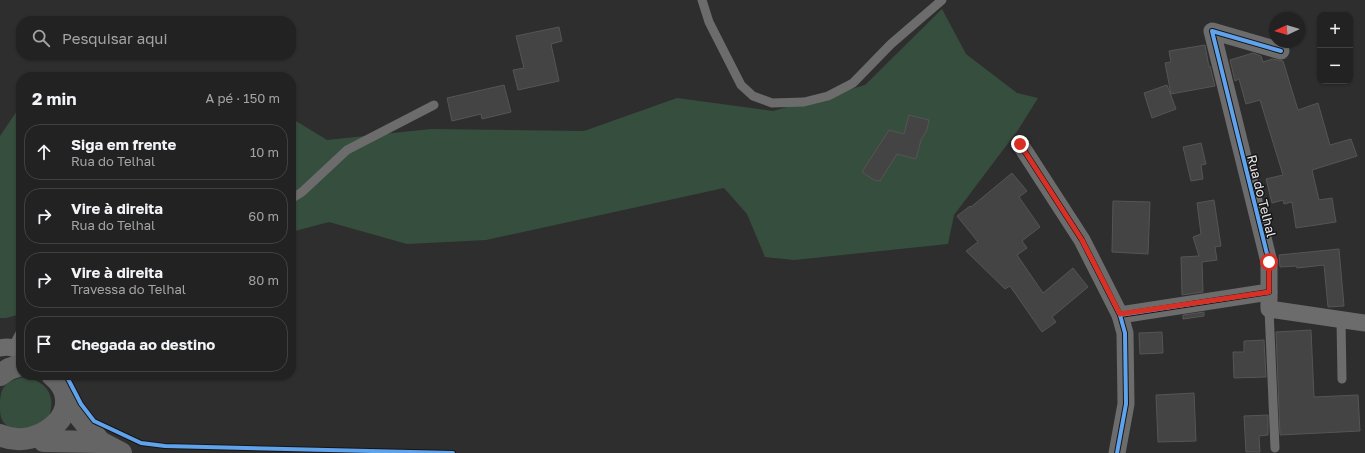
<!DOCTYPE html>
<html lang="pt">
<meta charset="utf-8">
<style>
body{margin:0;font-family:"Golos Text",sans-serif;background:#2b2a2b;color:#f1f3f6}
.controls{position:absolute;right:12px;top:12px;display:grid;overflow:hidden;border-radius:8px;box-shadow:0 1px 3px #0004}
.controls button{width:36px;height:36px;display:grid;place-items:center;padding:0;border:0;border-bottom:1px solid #403f41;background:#232223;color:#f1f3f6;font:20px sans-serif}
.compass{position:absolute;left:1269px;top:12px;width:36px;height:36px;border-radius:50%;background:#232223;box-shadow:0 1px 3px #0004;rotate:266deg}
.stop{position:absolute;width:12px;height:12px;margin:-9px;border:3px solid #d93025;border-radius:50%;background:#fff}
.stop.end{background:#d93025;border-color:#fff;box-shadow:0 1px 4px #0008}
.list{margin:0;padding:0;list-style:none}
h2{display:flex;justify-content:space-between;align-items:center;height:52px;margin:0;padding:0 16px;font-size:17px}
h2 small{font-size:13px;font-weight:400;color:#a3a4a6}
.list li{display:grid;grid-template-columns:26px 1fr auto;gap:12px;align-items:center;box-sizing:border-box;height:56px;margin:0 8px 8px;padding:0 8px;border:1px solid #403f41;border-radius:16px}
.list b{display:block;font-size:15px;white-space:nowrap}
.list p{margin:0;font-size:13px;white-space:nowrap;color:#a3a4a6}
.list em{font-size:13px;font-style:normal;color:#a3a4a6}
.icon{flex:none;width:22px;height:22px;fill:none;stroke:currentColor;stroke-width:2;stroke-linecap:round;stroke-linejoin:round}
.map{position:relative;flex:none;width:1365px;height:453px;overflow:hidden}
.search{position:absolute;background:#232223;box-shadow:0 1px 3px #0004;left:16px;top:16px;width:280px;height:44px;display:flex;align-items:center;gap:10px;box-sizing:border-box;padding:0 14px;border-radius:16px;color:#a3a4a6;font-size:15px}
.panel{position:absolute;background:#232223;box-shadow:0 1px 3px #0004;left:16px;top:72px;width:280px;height:308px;border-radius:16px}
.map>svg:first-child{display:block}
.green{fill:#364e3d}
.building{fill:#454445;stroke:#565456}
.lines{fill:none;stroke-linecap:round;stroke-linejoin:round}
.lane{stroke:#6d6c6c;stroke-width:9}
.street{stroke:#6d6c6c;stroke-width:17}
.secondary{stroke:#666565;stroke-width:22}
.cycleway-casing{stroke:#171617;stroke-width:6}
.cycleway{stroke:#60a3ed;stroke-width:4}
.route{stroke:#d93025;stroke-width:5}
.labels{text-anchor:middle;stroke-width:3;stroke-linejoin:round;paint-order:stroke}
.street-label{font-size:13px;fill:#e9e7e9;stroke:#171617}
</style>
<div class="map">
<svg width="1365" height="453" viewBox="0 0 1365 453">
<rect width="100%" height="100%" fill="#2f2e2f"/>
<!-- green -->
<g class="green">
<path d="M942 9 966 54 1017 93 1038 98 1018 130 954 215 948 244 794 260 765 257 747 214 724 188 486 240 407 244 329 222 291 232V118L327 140 431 129 584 131 677 98 773 111 865 85Z"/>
<path d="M21 105V314L6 318H0V136Z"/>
<path d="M24 377C41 380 54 390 51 409 50 413 49 418 47 421 43 425 30 429 24 432 19 430 11 429 6 425 1 420 0 415 0 408 0 388 3 382 24 377Z"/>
</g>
<!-- building -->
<g class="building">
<path d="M559 27 562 41 551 44 559 81 518 90 513 70 524 68 516 36Z"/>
<path d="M1205 45 1209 67 1210 66 1215 86 1171 94 1165 63 1171 62 1169 51Z"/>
<path d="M1253 53 1261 56 1263 62 1272 59 1283 61 1298 110 1318 103 1330 145 1351 139 1357 156 1312 170 1319 200 1332 198 1336 222 1296 228 1292 202 1284 204 1283 200 1272 203 1266 179 1283 175 1260 100 1246 104 1239 79 1235 81 1230 60Z"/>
<path d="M504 85 511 112 482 119 481 114 452 121 447 98Z"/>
<path d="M1167 85 1176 109 1152 118 1144 93Z"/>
<path d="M909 115 929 120 927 130 921 140 916 159 897 154 880 181 874 180 862 172 889 130 904 134Z"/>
<path d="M1201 143 1206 164 1201 165 1203 179 1191 181 1183 147Z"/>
<path d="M1012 173 1027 191 1019 197 1040 227 1022 241 1027 248 1017 255 1043 293 1073 268 1088 287 1052 317 1056 322 1042 332 1010 286 1005 289 966 251 978 242 957 216 970 206 971 207Z"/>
<path d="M1214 200 1221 246 1215 247 1217 260 1202 262 1203 292 1182 295 1181 257 1199 256 1193 237 1201 234 1197 203Z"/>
<path d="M1113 201 1150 202 1148 254 1112 252Z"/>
<path d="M1339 249 1344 306 1328 307 1324 265 1297 268 1296 266 1280 267 1279 255Z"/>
<path d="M1204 312V316L1183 319V315Z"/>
<path d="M1311 330 1314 397 1358 395 1360 431 1280 435 1276 332Z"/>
<path d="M1162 332 1163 353 1140 354 1139 333Z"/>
<path d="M1264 340 1266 377 1234 378 1233 352H1244V341Z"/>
<path d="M1194 393 1196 441 1158 442 1156 395Z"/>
<path d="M1268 415V435L1259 436 1260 452H1246L1244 416Z"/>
</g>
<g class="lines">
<!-- lane -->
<g class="lane">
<path d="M702 0 709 22 741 85 753 96 772 103 804 102 828 96 853 83 891 44 942 0"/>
<path d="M291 199 302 192 347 150 434 105"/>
<path d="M1269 309 1275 448"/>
<path d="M1341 320 1342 379"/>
<path d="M12 348 21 331"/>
</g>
<!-- street -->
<g class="street">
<path d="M1020 144 1082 240 1120 315"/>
<path d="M1269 292V309L1365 323"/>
<path d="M0 348C8 346 15 347 21 353"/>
<path d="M1117 453 1126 404 1125 333 1120 315 1269 292V262L1212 31 1281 51"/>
</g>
<!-- secondary -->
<g class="secondary">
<path d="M0 375 9 369 21 365"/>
<path d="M66 399 100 442 121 453"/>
<path d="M0 435C39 453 92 408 52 375"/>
<path d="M44 441 100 442"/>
</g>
<defs>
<g id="cycleway">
<path d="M1020 144 1082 240 1120 315"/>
<path d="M66 375 81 404 94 421 141 443 165 446 453 453"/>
<path d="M1117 453 1126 404 1125 333 1120 315 1269 292V262L1212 31 1281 51"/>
</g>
</defs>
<!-- cycleway casing -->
<use href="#cycleway" class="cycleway-casing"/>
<!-- cycleway -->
<use href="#cycleway" class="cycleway"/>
</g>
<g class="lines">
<!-- route -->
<path class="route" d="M1020 144 1082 240 1120 314 1269 292V262"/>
</g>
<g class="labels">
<!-- street labels -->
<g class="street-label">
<text transform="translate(1262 196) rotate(76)" y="5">Rua do Telhal</text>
</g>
</g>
</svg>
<div class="controls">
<button>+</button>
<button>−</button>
</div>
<svg class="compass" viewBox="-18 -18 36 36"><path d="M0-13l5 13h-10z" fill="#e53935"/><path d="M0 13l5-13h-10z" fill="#a3a4a6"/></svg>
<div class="stop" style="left:1269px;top:262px"></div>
<div class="stop end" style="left:1020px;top:144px"></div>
<div class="search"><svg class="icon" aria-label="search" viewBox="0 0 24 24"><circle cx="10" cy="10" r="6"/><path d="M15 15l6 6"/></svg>Pesquisar aqui</div>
<section class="panel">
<h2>2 min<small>A pé · 150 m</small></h2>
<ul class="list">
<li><svg class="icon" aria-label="ahead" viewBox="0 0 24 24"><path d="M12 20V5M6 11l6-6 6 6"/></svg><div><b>Siga em frente</b><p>Rua do Telhal</p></div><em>10 m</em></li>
<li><svg class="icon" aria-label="right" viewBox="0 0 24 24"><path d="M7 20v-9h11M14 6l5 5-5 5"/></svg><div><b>Vire à direita</b><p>Rua do Telhal</p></div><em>60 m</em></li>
<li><svg class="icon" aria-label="right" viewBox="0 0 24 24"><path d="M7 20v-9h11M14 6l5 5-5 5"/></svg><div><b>Vire à direita</b><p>Travessa do Telhal</p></div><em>80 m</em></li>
<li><svg class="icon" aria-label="arrive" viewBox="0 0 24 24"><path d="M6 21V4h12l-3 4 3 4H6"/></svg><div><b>Chegada ao destino</b></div></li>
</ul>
</section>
</div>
